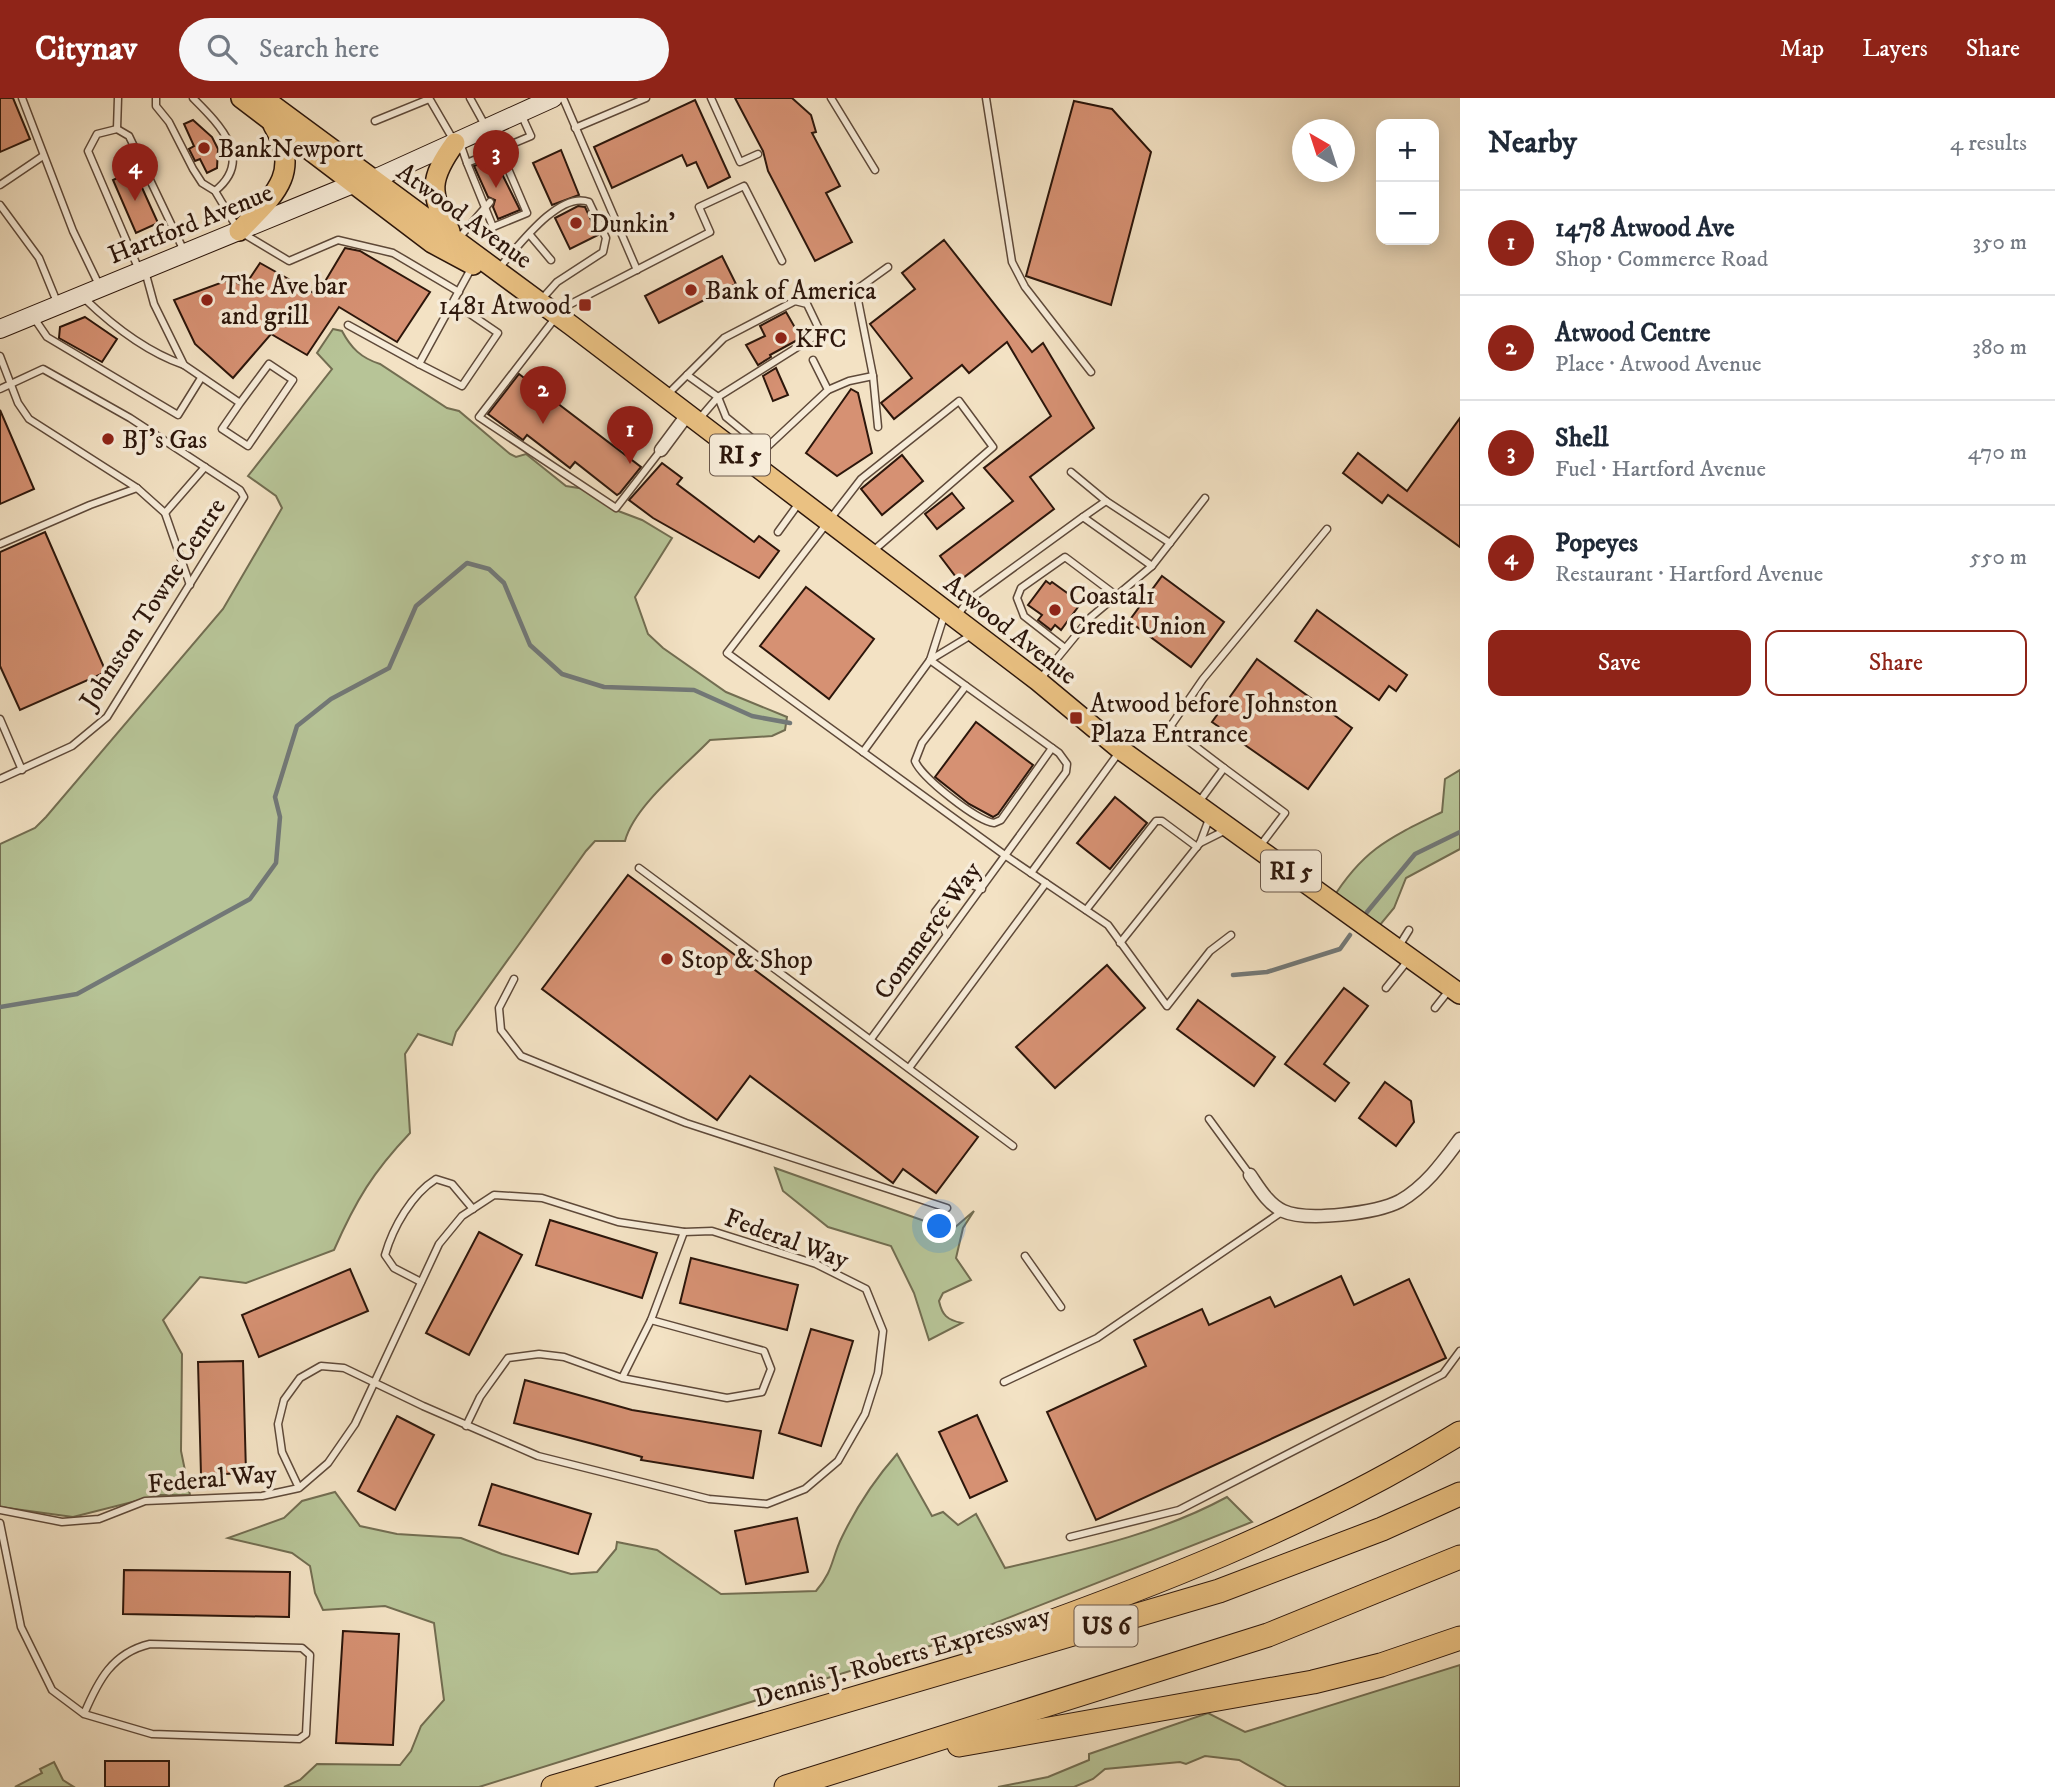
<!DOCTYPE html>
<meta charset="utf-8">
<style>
body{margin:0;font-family:"IM FELL DW Pica",serif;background:#f6f6f7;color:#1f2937}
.controls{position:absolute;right:21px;top:21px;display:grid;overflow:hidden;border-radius:14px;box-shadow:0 4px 18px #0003}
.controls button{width:63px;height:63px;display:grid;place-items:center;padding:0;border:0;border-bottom:2px solid #e0e1e3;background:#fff;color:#1f2937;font:35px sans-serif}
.compass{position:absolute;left:1292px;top:21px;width:63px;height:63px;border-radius:50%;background:#fff;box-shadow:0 4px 18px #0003;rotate:321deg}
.you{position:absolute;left:940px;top:1129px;width:24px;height:24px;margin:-18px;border:5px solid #fff;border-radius:50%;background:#1a73e8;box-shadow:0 0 0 10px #1a73e833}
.badge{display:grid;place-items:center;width:46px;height:46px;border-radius:50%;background:#8f2418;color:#fff;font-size:23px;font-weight:700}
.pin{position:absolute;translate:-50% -58px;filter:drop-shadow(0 2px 4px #0008)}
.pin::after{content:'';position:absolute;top:37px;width:24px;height:21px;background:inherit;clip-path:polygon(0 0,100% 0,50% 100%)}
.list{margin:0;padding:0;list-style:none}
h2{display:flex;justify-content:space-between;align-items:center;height:91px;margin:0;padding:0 28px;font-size:30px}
h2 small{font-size:23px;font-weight:400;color:#747a83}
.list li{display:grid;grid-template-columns:46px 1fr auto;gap:21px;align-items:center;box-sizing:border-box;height:105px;padding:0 28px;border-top:2px solid #e0e1e3}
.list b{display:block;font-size:26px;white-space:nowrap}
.list p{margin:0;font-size:23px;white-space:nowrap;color:#747a83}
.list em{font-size:23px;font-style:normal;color:#747a83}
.actions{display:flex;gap:14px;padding:21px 28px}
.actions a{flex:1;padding:16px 0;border:2px solid #8f2418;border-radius:14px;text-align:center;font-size:24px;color:#8f2418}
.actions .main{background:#8f2418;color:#fff}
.icon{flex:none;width:38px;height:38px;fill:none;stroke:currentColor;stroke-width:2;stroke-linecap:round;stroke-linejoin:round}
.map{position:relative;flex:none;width:1460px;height:1689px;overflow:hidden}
header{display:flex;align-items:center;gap:42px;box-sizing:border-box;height:98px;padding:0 35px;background:#8f2418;color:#fff}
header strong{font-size:33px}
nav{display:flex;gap:38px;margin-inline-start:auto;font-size:24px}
.search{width:490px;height:63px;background:#f6f6f7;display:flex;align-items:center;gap:18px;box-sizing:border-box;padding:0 24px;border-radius:38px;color:#747a83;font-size:26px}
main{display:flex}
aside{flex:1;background:#fff}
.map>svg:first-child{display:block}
.green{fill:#b7c497;stroke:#726d51;stroke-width:2}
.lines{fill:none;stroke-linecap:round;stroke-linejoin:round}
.stream{stroke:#727877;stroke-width:4.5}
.building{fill:#d69173;stroke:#2c160b;stroke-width:2}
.lane-casing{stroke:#5e4939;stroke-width:9}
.street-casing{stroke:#5e4939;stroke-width:15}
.secondary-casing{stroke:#2c160b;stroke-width:20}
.primary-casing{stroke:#2c160b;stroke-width:22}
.highway-casing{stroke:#2c160b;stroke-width:25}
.lane{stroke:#f7ecd9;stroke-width:6}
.street{stroke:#f7ecd9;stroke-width:12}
.secondary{stroke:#f7ecd9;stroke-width:18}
.primary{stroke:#eac182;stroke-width:19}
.highway{stroke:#eac182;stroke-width:23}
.poi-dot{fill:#8f2418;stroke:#f7ecd9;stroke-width:2.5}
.labels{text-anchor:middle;stroke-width:7;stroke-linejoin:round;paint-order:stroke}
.shield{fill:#f7ecd9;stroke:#695649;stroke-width:2}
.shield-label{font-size:24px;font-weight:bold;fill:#2c160b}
.poi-label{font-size:26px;fill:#2c160b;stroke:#f7ecd9;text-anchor:start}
.street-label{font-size:26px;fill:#2c160b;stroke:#f7ecd9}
</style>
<header>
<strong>Citynav</strong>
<div class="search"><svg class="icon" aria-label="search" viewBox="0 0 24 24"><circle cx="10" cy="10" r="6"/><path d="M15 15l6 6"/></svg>Search here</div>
<nav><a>Map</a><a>Layers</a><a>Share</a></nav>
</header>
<main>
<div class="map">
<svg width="1460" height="1689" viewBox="0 0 1460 1689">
<rect width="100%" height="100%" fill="#f3e2c4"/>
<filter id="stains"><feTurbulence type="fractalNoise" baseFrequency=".00286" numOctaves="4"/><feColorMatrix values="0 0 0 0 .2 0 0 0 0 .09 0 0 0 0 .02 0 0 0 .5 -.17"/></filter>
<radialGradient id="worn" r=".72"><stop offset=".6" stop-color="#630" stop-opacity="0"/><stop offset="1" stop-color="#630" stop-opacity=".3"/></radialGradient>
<!-- green -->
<g class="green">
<path d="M333 231 342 233C351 250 361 260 380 266L447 310 459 313 510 356 516 359 526 356 566 388 585 391 613 411 642 422 672 440 635 499 648 536 663 550 726 594 787 619 785 632 772 638 710 642C685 668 634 708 625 743H595L586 753 456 934 452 947 418 936 405 956 410 1035C373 1074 356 1102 334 1152L246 1185 200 1179 163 1222 182 1256 181 1353 190 1397H160L73 1419 0 1409V746L35 730 46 719 223 511 282 410 276 398 248 378 332 271 317 255Z"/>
<path d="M1460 672V751L1406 780 1394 810 1375 833 1331 803C1363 751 1389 740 1442 714L1445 681Z"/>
<path d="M775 1070 947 1131H953L974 1113 963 1130 956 1160 971 1182 943 1195 939 1203C942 1217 947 1222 962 1225L929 1242 914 1195 891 1148 828 1129 783 1093Z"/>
<path d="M897 1356 932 1418 943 1414 958 1427 976 1416 1005 1470C1082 1452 1157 1437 1227 1399L1252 1424 962 1538 479 1689H284L300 1682 317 1666 400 1667 411 1653 421 1628 444 1602 434 1525 385 1508 323 1512 315 1495 310 1468 292 1455 228 1440 284 1420 302 1403 335 1394 360 1428 397 1436 461 1440 502 1456 571 1476 597 1474 616 1451 617 1444 657 1452 721 1496 816 1493C834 1472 831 1461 842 1439 857 1408 875 1381 897 1356Z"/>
<path d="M1460 1567V1689H1287L1239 1662 1205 1658 1186 1666 1180 1664 1105 1671 1093 1681 1074 1689H998L1048 1679 1089 1662V1656L1208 1615 1245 1634Z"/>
<path d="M54 1664 63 1682 74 1689H15L42 1675 40 1671Z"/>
</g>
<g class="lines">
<!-- stream -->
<g class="stream">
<path d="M1367 814 1415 756 1460 734"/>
<path d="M1233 877 1267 874 1340 851 1350 837"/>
<path d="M0 909 77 896 250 801 276 765 280 719 275 699 297 628 331 601 389 570 416 508 467 465 489 471 504 485 530 547 562 576 604 589 694 592 752 618 790 625"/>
</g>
</g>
<!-- building -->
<g class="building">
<path d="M0 0H13L30 41 0 54Z"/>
<path d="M735 0H792L811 17 816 34 812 35 840 88 826 95 852 144 815 163 768 73 763 53Z"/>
<path d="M695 2 730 79 708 90 696 64 687 68 682 57 612 90 594 49Z"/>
<path d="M1074 3 1112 11 1151 54 1111 207 1026 178Z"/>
<path d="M193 22 212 39 218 51 217 70 207 75 200 61 195 63 189 51 194 48 184 26Z"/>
<path d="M561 52 579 97 552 107 533 65Z"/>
<path d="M494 60 520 112 498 121 493 109 495 102 488 99 474 68Z"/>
<path d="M134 72 158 125 136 135 113 82Z"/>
<path d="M578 108 585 109 598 137 570 151 555 120Z"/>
<path d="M944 142 1032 254 1043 245 1094 330 1030 379 1054 411 959 483 940 458 1013 403 984 370 1051 318 1007 244 969 275 962 267 894 321 881 305 912 280 870 226 915 191 902 175Z"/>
<path d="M345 150 360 153 430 194 397 244 339 209 307 257 271 236 233 280 195 246 174 202 231 181 244 189 260 165 317 197Z"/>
<path d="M722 158 736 186 659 225 645 198Z"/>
<path d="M786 214 801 240 770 257 771 259 758 267 746 247 765 238 760 228Z"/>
<path d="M85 219 117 241 102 264 59 240 60 229Z"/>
<path d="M776 270 788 297 773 303 763 278Z"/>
<path d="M519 276 641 369 620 395 617 397 575 364 570 370 527 337 523 342 488 316Z"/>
<path d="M851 291 858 295 872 355 837 378 806 355Z"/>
<path d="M0 312 34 391 0 406Z"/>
<path d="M1460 320V449L1388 397 1382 405 1343 375 1358 355 1407 393Z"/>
<path d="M902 357 923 383 882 417 861 391Z"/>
<path d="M662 365 682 380 677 386 754 444 759 438 779 453 759 480 653 420 629 402Z"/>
<path d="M952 395 964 410 937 431 925 416Z"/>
<path d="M45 434 106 574 20 612 0 568V454Z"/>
<path d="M1162 478 1224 524 1191 569 1129 523Z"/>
<path d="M1046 483 1050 486 1052 484 1081 505 1061 532 1055 527 1051 532 1038 522 1042 517 1028 507Z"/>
<path d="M806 489 874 541 829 601 760 548Z"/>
<path d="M1317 512 1407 577 1396 593 1389 588 1379 602 1295 543Z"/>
<path d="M1257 561 1352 630 1308 691 1212 624Z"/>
<path d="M976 624 1033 667 998 716 993 719 969 706 935 679Z"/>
<path d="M1115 699 1147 725 1110 771 1077 745Z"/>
<path d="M628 777 978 1039 936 1095 903 1071 893 1085 750 978 717 1022 542 891Z"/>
<path d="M1107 867 1145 910 1055 990 1016 949Z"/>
<path d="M1344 890 1368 908 1324 966 1349 985 1335 1003 1285 966Z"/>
<path d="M1198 902 1275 959 1254 988 1177 931Z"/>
<path d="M1385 984 1411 1003 1414 1024 1396 1048 1359 1020Z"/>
<path d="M550 1122 657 1155 642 1200 536 1167Z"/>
<path d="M479 1134 522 1157 469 1257 426 1235Z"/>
<path d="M691 1160 798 1187 787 1232 680 1205Z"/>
<path d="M350 1171 368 1213 259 1259 242 1217Z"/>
<path d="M1341 1178 1354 1207 1409 1181 1446 1260 1096 1422 1047 1314 1146 1268 1134 1242 1202 1211 1209 1227 1270 1199 1275 1209Z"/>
<path d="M811 1231 853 1243 821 1348 779 1335Z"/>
<path d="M243 1263 246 1375 201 1377 198 1264Z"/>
<path d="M525 1282 632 1312 761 1333 753 1380 641 1362 642 1359 514 1325Z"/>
<path d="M977 1317 1007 1383 970 1400 939 1334Z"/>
<path d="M397 1318 434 1337 395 1412 358 1393Z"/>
<path d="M492 1386 591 1416 578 1456 479 1427Z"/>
<path d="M797 1420 808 1474 746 1486 735 1433Z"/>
<path d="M124 1472 290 1474 289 1519 123 1516Z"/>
<path d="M343 1533 399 1536 393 1647 336 1645Z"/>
<rect x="105" y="1663" width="64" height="26"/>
</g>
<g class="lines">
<defs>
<g id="lane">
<path d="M22 0 73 133 100 189"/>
<path d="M156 0V8L169 24 193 71 202 85 215 93 239 133 289 163 338 142 393 155 459 194"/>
<path d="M193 0C219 26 255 61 215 93"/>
<path d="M429 0 454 43"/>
<path d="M470 0 486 29"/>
<path d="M563 0 637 172"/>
<path d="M711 0 740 64 758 56"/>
<path d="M831 0 875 72"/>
<path d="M986 0 1012 164 1025 189 1091 274"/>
<path d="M375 23 429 1"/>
<path d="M575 30 646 0"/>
<path d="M117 31 118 0"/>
<path d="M460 45 467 65 531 38 521 16"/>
<path d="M467 65 493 129 527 115 500 52"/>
<path d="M0 87 43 58"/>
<path d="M0 107 39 160 57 204"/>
<path d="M530 137 551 162"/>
<path d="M458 141 490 104"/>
<path d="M499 170C517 150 559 92 589 104L606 140 603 154 557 184 540 203"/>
<path d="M139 172 88 53 97 36 117 31 129 38 184 153"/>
<path d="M145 173 154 206 184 267 240 305 222 331 248 348 293 282 269 266 240 305"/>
<path d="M85 201C113 228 147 254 184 267"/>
<path d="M559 212 710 134 699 109 744 88 782 163"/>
<path d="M556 219 479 319 616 410 661 352"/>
<path d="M34 220 47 239 178 317 201 280"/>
<path d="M348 227 419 266 472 169"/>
<path d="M0 258 18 305 29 321 137 390 165 415 190 487"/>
<path d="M419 266 462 288 498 235 454 205"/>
<path d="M687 277 718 299 726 319 765 351 763 369"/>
<path d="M873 278 878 329"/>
<path d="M0 291 43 271 130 320 240 392 244 399 107 619 72 648 0 681"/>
<path d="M828 292 849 283 873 278 856 192 888 169"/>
<path d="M668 296 724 240 795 203 807 206 819 231 812 240 718 299 700 320"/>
<path d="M765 351 828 292 813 262"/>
<path d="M1071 374 1106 403"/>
<path d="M165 415 205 369"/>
<path d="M1083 419 1106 403 1170 445"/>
<path d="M778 434 799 405"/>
<path d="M0 446 90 407 137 390"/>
<path d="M873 453 993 349 959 303 861 381 727 555 1006 758 1108 827 1167 908 1210 853 1231 837"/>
<path d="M1152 468 1205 400"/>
<path d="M956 519 969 502 1083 419 1152 468 1091 519 1041 580"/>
<path d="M1065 550 1024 518 1017 500 1021 490 1065 459 1117 498"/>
<path d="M930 562 973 536"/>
<path d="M966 588 922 645 915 663C922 680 977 723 994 725L1001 722 1052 650"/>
<path d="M0 621 22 672"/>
<path d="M863 654 930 562 945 515"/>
<path d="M1224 670 1285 715 1260 748"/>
<path d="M1199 704 1224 670 1170 629 1203 581 1327 431"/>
<path d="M1200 745 1226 732"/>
<path d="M639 770 1013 1048"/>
<path d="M1031 775 1120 653"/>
<path d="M1086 812 1156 723H1162L1197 749"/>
<path d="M947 837 935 814 955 788 965 784 982 791"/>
<path d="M1120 845 1200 745 1209 721"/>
<path d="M1399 848 1409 832"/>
<path d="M514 881 499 910 501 932 521 958 686 1025 947 1110"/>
<path d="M1386 890 1409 861"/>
<path d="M1435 910 1450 891"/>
<path d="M871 941 1066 674 1067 666 1059 655 930 562"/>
<path d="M909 970 1046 785"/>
<path d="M1209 1021 1250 1077"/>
<path d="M1025 1158 1061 1209"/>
<path d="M421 1184 394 1170 385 1157C393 1129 412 1096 436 1081L452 1086 473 1111"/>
<path d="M651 1222 684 1134"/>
<path d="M1004 1284 1097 1240 1283 1113"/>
<path d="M466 1328 480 1299 508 1260 539 1256 564 1259 622 1280 727 1300 762 1294 771 1271 764 1253 651 1222 622 1280"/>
<path d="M0 1412 62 1424 99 1421 145 1403 262 1398 299 1390 328 1365 355 1326 439 1146 462 1118 494 1097 542 1100 618 1124 684 1134 712 1133 816 1166 866 1191 883 1233 878 1275 865 1316 838 1363 805 1391 767 1406 709 1401 538 1358 423 1308 344 1270 321 1268 300 1280 284 1302 278 1326 282 1354 299 1390"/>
<path d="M0 1425 21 1529 52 1592 84 1616 152 1636 299 1641 306 1636 310 1557 302 1550 150 1546C112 1555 98 1583 84 1616"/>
<path d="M1070 1439 1179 1412 1443 1276 1460 1253"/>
</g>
<g id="street">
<path d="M661 352 687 317"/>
<path d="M1250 1077C1259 1090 1268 1106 1283 1113 1307 1124 1377 1115 1400 1103 1426 1088 1443 1064 1460 1041"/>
</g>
<path id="secondary" d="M0 231 353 86 372 82 553 0"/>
<g id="primary">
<path d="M241 0 432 145 473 167"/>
<path d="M263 0 572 228 1038 583 1121 652 1460 896"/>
<path d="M239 133C272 99 303 76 273 27"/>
<path d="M450 133C429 95 429 81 455 45"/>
</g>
<g id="highway">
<path d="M975 1551C1143 1492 1308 1429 1460 1335"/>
<path d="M959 1647 1313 1584 1381 1567 1460 1540"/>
<path d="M553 1689 1219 1493 1382 1431 1460 1396"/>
<path d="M786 1689 1268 1537 1460 1459"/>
</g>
</defs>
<!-- lane casing -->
<use href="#lane" class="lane-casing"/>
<!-- street casing -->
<use href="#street" class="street-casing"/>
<!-- secondary casing -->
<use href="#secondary" class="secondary-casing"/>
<!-- primary casing -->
<use href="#primary" class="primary-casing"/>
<!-- highway casing -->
<use href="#highway" class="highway-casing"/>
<!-- lane -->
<use href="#lane" class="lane"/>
<!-- street -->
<use href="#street" class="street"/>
<!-- secondary -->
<use href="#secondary" class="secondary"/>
<!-- primary -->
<use href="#primary" class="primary"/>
<!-- highway -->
<use href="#highway" class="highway"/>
</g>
<!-- markers -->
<g class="poi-dot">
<circle cx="204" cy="50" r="7"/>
<circle cx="576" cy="125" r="7"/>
<circle cx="691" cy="192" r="7"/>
<circle cx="207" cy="202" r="7"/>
<rect x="578" y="200" width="14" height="14" rx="3.5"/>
<circle cx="781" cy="240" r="7"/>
<circle cx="108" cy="341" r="7"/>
<circle cx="1055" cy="512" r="7"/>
<rect x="1069" y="613" width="14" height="14" rx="3.5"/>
<circle cx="667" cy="861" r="7"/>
</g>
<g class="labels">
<!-- shield labels -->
<g class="shield">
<rect x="710" y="336.5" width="60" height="41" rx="5"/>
<rect x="1261" y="752.5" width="60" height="41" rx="5"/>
<rect x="1074.5" y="1507.5" width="63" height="41" rx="5"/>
</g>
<g class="shield-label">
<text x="740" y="365">RI 5</text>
<text x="1291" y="781">RI 5</text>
<text x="1106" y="1536">US 6</text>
</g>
<!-- poi labels -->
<g class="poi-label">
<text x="218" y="59">BankNewport</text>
<text x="590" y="134">Dunkin'</text>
<text x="221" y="196">The Ave bar<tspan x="221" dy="30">and grill</tspan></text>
<text x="705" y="201">Bank of America</text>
<text x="571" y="216" text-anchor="end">1481 Atwood</text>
<text x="795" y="249">KFC</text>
<text x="122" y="350">BJ's Gas</text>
<text x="1069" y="506">Coastal1<tspan x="1069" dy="30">Credit Union</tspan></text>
<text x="1090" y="614">Atwood before Johnston<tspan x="1090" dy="30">Plaza Entrance</tspan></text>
<text x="681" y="870">Stop &amp; Shop</text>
</g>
<!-- street labels -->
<g class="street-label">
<text transform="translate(465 117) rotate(36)" y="9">Atwood Avenue</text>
<text transform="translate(190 125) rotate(-22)" y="9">Hartford Avenue</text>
<text transform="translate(152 505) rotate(-57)" y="9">Johnston Towne Centre</text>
<text transform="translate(1011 531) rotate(38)" y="9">Atwood Avenue</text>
<text transform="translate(927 832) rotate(-54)" y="9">Commerce Way</text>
<text transform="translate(787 1140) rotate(20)" y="9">Federal Way</text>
<text transform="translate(212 1380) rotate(-5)" y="9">Federal Way</text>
<text transform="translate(902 1558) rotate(-16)" y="9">Dennis J. Roberts Expressway</text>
</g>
</g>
<rect width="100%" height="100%" filter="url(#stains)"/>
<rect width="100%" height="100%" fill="url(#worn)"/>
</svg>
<div class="controls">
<button>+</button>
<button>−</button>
</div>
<svg class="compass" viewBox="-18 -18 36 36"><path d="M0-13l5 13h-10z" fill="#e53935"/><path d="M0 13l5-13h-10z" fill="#747a83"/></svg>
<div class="you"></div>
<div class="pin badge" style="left:630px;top:366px">1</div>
<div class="pin badge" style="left:543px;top:326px">2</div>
<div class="pin badge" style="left:496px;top:90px">3</div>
<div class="pin badge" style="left:135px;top:103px">4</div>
</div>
<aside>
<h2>Nearby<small>4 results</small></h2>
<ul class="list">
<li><span class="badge">1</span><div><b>1478 Atwood Ave</b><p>Shop · Commerce Road</p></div><em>350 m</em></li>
<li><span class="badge">2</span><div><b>Atwood Centre</b><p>Place · Atwood Avenue</p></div><em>380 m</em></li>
<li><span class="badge">3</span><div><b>Shell</b><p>Fuel · Hartford Avenue</p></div><em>470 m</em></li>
<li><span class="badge">4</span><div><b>Popeyes</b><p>Restaurant · Hartford Avenue</p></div><em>550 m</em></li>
</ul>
<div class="actions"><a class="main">Save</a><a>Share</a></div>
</aside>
</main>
